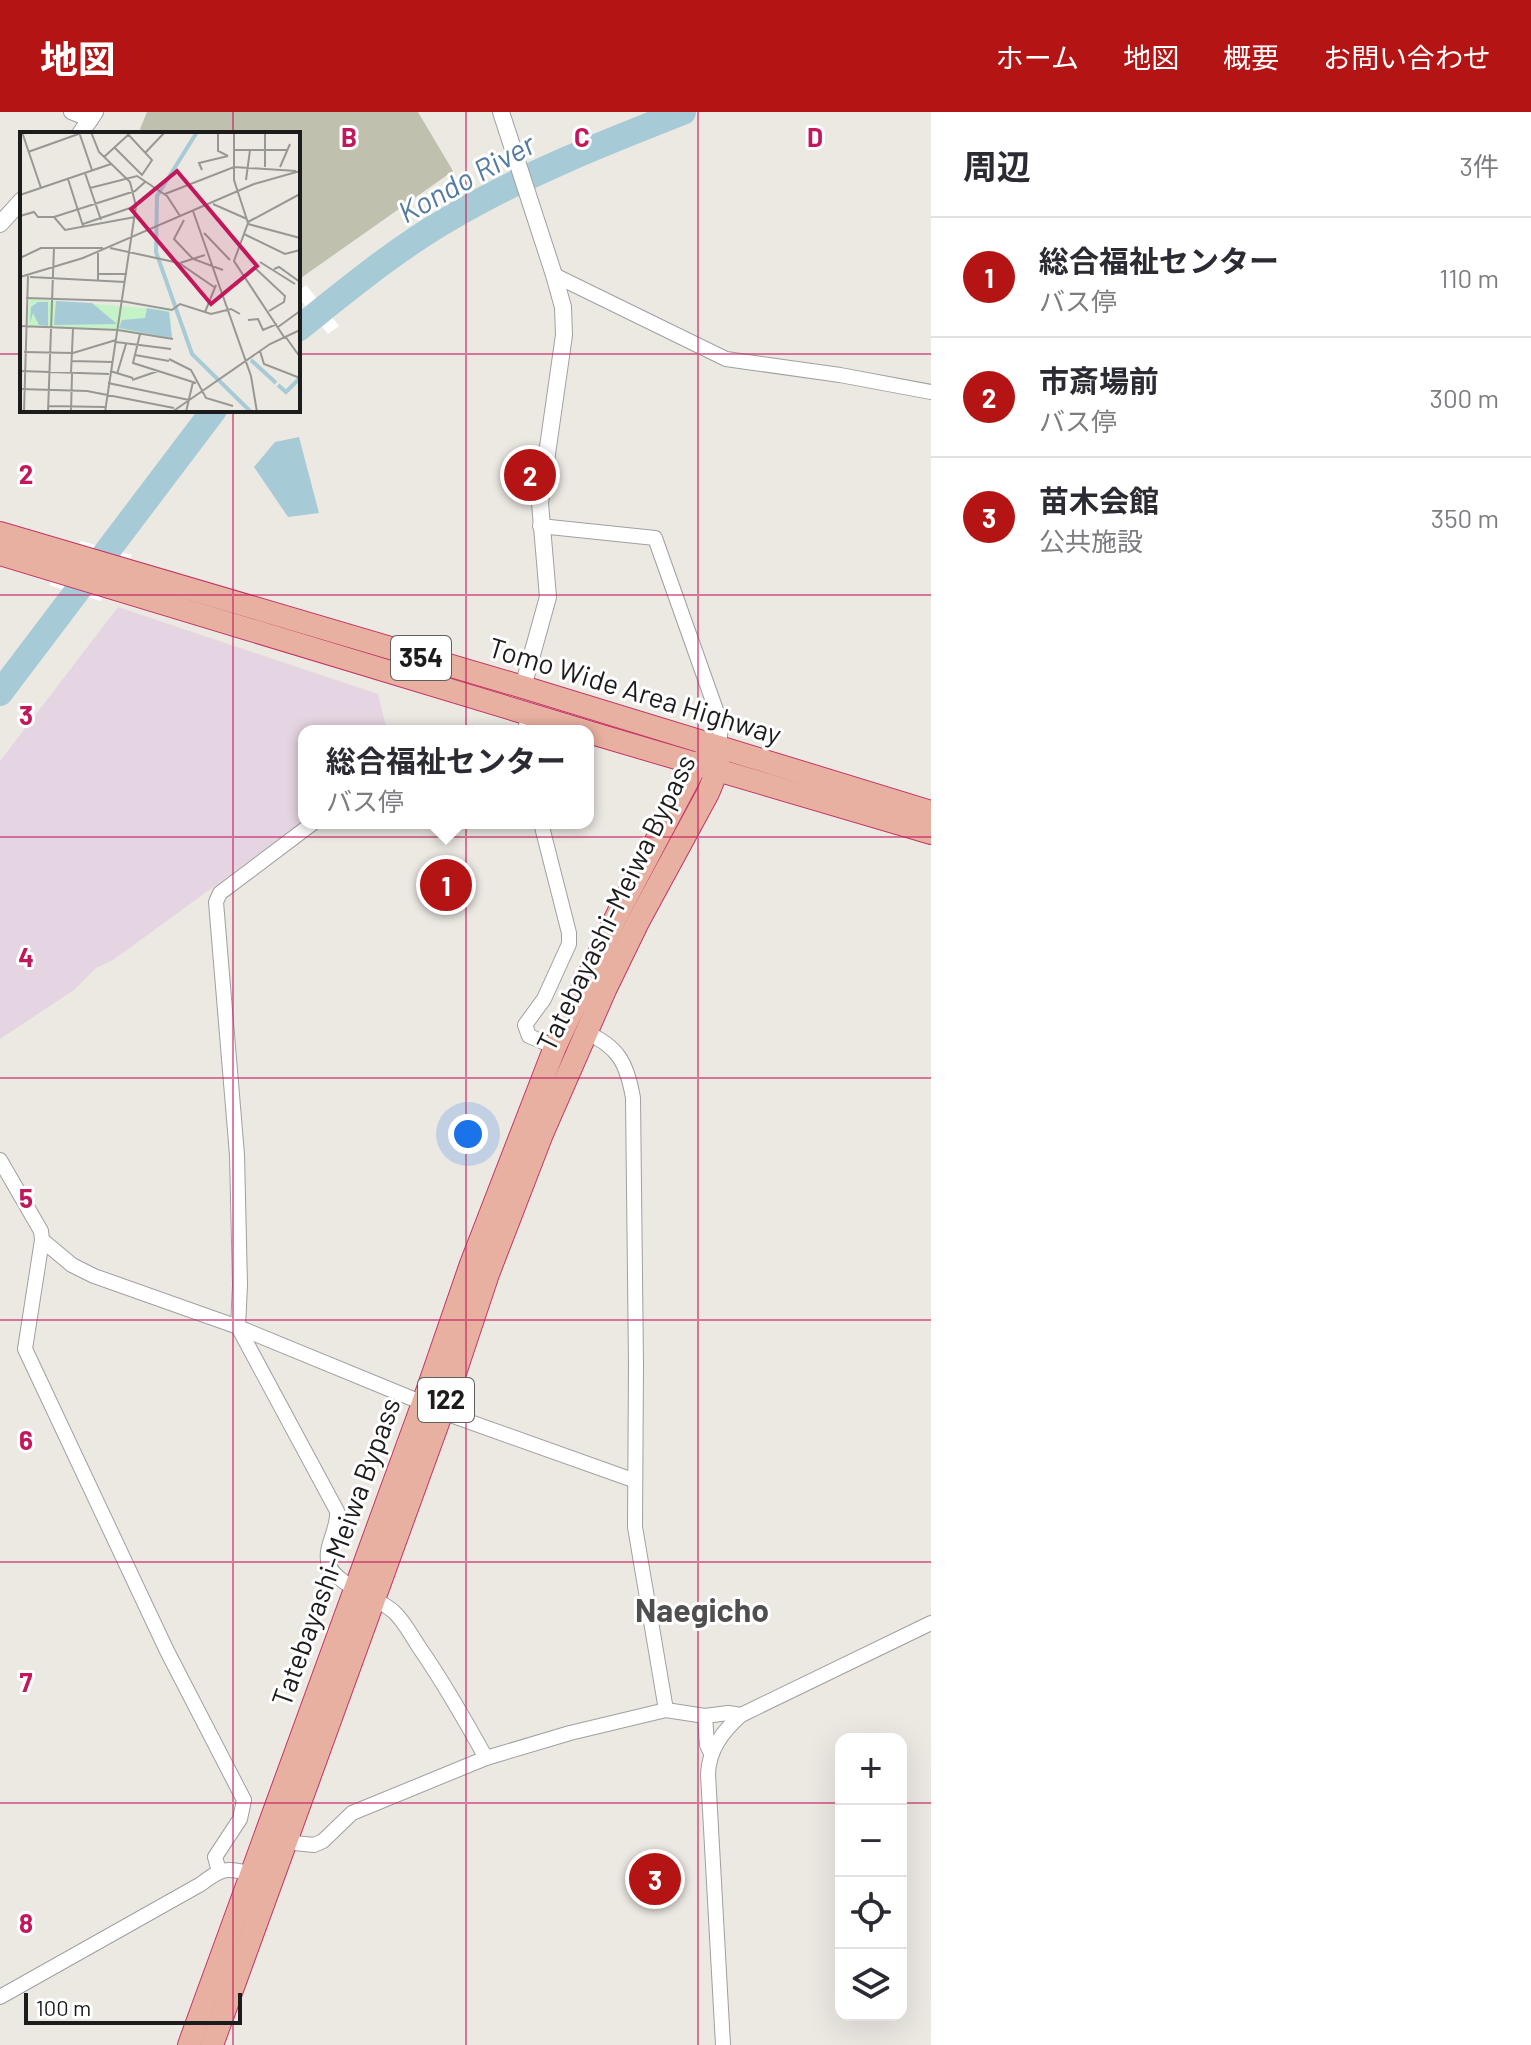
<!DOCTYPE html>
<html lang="ja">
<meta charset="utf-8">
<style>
body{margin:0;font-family:Barlow,"Noto Sans JP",sans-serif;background:#f2f2f3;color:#2b2b33}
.controls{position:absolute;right:24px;bottom:24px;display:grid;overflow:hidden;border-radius:16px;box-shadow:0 8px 32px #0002}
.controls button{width:72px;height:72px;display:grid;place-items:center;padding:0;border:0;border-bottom:2px solid #e1e1e2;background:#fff;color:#2b2b33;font:40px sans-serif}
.scale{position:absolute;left:24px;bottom:20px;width:218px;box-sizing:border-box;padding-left:8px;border:4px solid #1c1c1c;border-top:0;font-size:22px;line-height:28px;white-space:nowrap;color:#1c1c1c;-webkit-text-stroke:6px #fff;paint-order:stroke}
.you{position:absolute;left:468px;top:1022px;width:28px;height:28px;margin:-20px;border:6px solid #fff;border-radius:50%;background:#1a73e8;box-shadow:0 0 0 12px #1a73e833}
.badge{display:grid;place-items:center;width:52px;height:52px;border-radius:50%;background:#b41414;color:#fff;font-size:26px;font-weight:700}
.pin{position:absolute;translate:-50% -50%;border:4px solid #fff;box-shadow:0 2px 8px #0006}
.popup{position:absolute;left:298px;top:613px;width:296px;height:104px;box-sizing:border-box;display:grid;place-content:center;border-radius:16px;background:#fff;filter:drop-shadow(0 2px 6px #0005);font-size:26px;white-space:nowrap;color:#7c7c81}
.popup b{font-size:30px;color:#2b2b33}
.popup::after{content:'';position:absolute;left:50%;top:100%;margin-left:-16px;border:16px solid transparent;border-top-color:#fff}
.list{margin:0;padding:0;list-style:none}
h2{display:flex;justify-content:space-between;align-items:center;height:104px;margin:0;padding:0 32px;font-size:34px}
h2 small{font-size:26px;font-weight:400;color:#7c7c81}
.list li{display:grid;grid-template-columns:52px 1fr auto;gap:24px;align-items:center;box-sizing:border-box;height:120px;padding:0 32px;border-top:2px solid #e1e1e2}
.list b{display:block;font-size:30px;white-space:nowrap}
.list p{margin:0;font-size:26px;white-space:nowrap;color:#7c7c81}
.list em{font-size:26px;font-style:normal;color:#7c7c81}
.icon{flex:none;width:44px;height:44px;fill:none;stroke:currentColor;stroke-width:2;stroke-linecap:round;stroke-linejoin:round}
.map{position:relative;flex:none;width:931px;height:1933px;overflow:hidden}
header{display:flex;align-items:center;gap:48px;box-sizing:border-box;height:112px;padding:0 40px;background:#b41414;color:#fff}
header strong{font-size:38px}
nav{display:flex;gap:44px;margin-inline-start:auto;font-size:28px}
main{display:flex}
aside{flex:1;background:#fff}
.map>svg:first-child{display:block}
.industrial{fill:#e5d5e2}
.construction{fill:#c0c0af}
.water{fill:#a7cbd6}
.pier{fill:#fff}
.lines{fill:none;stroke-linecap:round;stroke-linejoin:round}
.river{stroke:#a7cbd6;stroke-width:26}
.minor-casing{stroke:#a0a0a0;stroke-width:16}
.tertiary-casing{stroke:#a0a0a0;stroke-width:18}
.trunk-casing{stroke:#c53566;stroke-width:24}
.minor{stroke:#fff;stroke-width:14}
.tertiary{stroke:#fff;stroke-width:16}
.trunk{stroke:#e8b0a0;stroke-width:22}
.grid{fill:none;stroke:#c2185b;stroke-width:2;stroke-opacity:0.55}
.labels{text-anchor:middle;stroke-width:6;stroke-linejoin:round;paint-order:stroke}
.shield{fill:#fff;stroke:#606060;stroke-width:2}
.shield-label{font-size:26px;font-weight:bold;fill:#1c1c1c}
.street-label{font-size:28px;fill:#1c1c1c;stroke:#fff}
.water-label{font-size:30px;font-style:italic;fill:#537aa1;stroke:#fff}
.quarter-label{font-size:32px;font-weight:bold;fill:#4f4f4f;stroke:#fff}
.inset-river{fill:none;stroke:#a7cbd6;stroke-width:4}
.inset-road{fill:none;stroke:#999793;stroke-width:2}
.view{fill:#c2185b;fill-opacity:0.15;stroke:#c2185b;stroke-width:4}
.inset-edge{fill:none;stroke:#1c1c1c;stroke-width:4}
.grid-label{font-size:26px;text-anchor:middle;font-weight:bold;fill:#c2185b;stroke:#fff;stroke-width:6;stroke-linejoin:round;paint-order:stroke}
</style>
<header>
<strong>地図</strong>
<nav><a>ホーム</a><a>地図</a><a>概要</a><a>お問い合わせ</a></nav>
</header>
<main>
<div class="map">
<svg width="931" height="1933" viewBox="0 0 931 1933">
<rect width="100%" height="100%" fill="#ece9e3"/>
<!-- industrial -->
<path class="industrial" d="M118 495 378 582 387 619H304V709L113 848 96 856 74 878 0 927V649Z"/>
<!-- construction -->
<path class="construction" d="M147 0H418L453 59 298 168V22H144L140 17Z"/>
<!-- water -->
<path class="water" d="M299 325 319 401 288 405 254 355 275 330Z"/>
<!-- pier -->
<g class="pier">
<path d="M306 173 339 214 328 222 298 185V180Z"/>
<path d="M81 429 132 443 100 489 49 473Z"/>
</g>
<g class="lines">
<!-- river -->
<g class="river">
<path d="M298 217C347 178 396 137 450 106 523 63 604 31 683 0"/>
<path d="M0 581 214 298"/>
</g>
<defs>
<g id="minor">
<path d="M71 0 91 8"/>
<path d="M554 163 726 247 840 263 931 280"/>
<path d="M540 414 655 426 721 612 719 636"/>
<path d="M525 619 528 602"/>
<path d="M313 711 220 781 216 790 237 1043 240 1173 238 1215 337 1399C339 1417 323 1436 329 1453 336 1473 378 1485 394 1500 404 1509 411 1523 419 1535 444 1571 465 1608 486 1646"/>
<path d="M541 711 569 821V832L544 887 525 913 529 924 555 935"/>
<path d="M585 920C618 934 627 951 633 986L636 1253 635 1415 666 1598"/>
<path d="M0 1048 41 1119 42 1128 25 1237 167 1539 244 1688 240 1707 215 1745 219 1759"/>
<path d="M42 1128 72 1153 94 1164 238 1215 423 1291"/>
<path d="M442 1300 633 1368"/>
<path d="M705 1604 707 1633 711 1641"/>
<path d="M285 1730 314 1733 323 1729 352 1701 486 1646 570 1621 666 1598 705 1604 728 1601 741 1603"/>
<path d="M0 1885 201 1772C222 1756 226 1755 252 1762"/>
<path d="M723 1933 708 1662C709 1637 723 1619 741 1603L931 1511"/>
</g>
<g id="tertiary">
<path d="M501 0 554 163 563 195 564 223 540 391 548 485 523 575"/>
<path d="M80 22 95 0"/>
<path d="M0 112 22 88"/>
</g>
<g id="trunk">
<path d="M0 421 523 575 931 700"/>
<path d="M0 442 585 619"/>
<path d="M588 620 931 721"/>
<path d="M189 1933 423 1291 471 1152 555 935 619 799 696 653 719 636"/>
<path d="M212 1933 442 1300 488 1162 542 1022 605 878 638 810 708 681 717 659 719 636"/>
</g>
</defs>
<!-- minor casing -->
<use href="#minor" class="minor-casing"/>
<!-- tertiary casing -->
<use href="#tertiary" class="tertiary-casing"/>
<!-- trunk casing -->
<use href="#trunk" class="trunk-casing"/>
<!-- minor -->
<use href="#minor" class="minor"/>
<!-- tertiary -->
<use href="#tertiary" class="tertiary"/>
<!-- trunk -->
<use href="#trunk" class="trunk"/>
</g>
<!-- grid -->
<path class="grid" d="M233 0V22M466 0V1933M698 0V1933M0 242H22M298 242H931M233 298V1933M0 483H931M0 725H931M0 966H931M0 1208H931M0 1450H931M0 1691H841M901 1691H931"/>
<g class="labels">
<!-- shield labels -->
<g class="shield">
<rect x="391" y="524" width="60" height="44" rx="6"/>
<rect x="418" y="1266" width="56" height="44" rx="6"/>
</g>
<g class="shield-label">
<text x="421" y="555">354</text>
<text x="446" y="1297">122</text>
</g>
<!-- street labels -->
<g class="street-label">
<text transform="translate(635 579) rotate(17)" y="10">Tomo Wide Area Highway</text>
<text transform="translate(616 791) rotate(-64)" y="10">Tatebayashi-Meiwa Bypass</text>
<text transform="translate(336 1440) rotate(-70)" y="10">Tatebayashi-Meiwa Bypass</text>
</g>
<!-- water labels -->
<g class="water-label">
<text transform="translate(467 67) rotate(-29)" y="10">Kondo River</text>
</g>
<!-- quarter labels -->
<g class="quarter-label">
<text x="702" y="1510">Naegicho</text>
</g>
</g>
<!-- overview -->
<g transform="translate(20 20)">
<rect width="280" height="280" fill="#ece9e3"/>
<path d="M10 167 150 178 152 206 97 198 6 195Z" fill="#c3f3c7"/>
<path d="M36 169 72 171 97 192 34 193ZM18 170H28V194L19 193 13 181 10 191 11 175ZM127 176 149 180 152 206 99 196 102 188 125 186Z" fill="#a7cbd6"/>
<path class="inset-river" d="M177 0 137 64 136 120 172 222 231 280M231 228 256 251M258 253 266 260 279 247"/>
<path class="inset-road" d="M2 0 21 56M71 0 79 20 110 50 116 74 85 280M198 0V19L208 24M214 0V48L228 91 214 129 264 205M60 3 72 38M94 15 122 43 132 28 106 0M214 18H267M8 20 64 0M125 21 145 0M84 25 108 3M245 35V0M260 35 270 12M182 38 179 31 208 24M65 41 81 88M48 47 63 94M226 48 230 18M70 56 117 44 147 64 160 84M145 62 214 35 276 39M0 63 91 32M193 72 227 87M173 79 231 244 237 280M0 84 14 80 18 85H34L115 59 125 50M34 85 45 98 115 85M164 88 154 107 173 127 203 138M228 90 280 62M63 92 116 74M228 92 280 106M184 101 210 128M224 102 265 122 280 118M90 116 159 131 194 155M0 126 21 116H83M240 130 275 152M160 131 185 123M235 136 265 164 264 170 249 179M254 137 259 135 280 150M78 142H107M0 145 63 126 234 52 280 39M10 145 105 150M78 149V121M6 166 101 169 152 178 160 172 191 182 211 177 220 182M185 180 196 153M228 188 238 187 243 198 257 192M0 194 98 198 153 207M258 195 280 179M120 202 113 231 176 251M265 204 280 225M96 210 151 217M240 219 244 232 280 246M4 220 53 221 96 208M115 223 149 229M149 227 171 238 186 266 213 274M52 229 92 230M0 239 89 242M90 239 113 246M51 241 53 197M97 242 106 212M112 248 138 239M88 251 169 268M0 257 67 259 154 276M28 274 85 275M4 280 8 144M28 280 34 115M51 280 52 242M152 280 250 212 280 198M166 280 173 250"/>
<path class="view" d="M157 39 237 134 191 172 111 77Z"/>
<rect width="280" height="280" class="inset-edge"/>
</g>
<g class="grid-label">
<text x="349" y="35">B</text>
<text x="582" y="35">C</text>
<text x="815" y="35">D</text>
<text x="26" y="372">2</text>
<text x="26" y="613">3</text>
<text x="26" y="855">4</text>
<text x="26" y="1096">5</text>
<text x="26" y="1338">6</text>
<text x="26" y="1580">7</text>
<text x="26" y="1821">8</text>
</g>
</svg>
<div class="controls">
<button>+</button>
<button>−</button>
<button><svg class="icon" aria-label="locate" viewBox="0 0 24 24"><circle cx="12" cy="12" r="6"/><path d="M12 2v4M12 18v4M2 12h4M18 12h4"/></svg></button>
<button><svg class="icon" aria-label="layers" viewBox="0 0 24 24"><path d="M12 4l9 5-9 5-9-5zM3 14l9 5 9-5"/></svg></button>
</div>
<div class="scale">100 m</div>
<div class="you"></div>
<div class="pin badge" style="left:446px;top:773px">1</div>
<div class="popup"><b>総合福祉センター</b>バス停</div>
<div class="pin badge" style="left:530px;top:363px">2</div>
<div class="pin badge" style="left:655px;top:1767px">3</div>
</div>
<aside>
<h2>周辺<small>3件</small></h2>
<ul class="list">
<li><span class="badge">1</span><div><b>総合福祉センター</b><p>バス停</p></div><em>110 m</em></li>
<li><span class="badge">2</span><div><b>市斎場前</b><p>バス停</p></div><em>300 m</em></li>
<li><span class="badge">3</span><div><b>苗木会館</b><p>公共施設</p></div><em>350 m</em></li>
</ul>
</aside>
</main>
